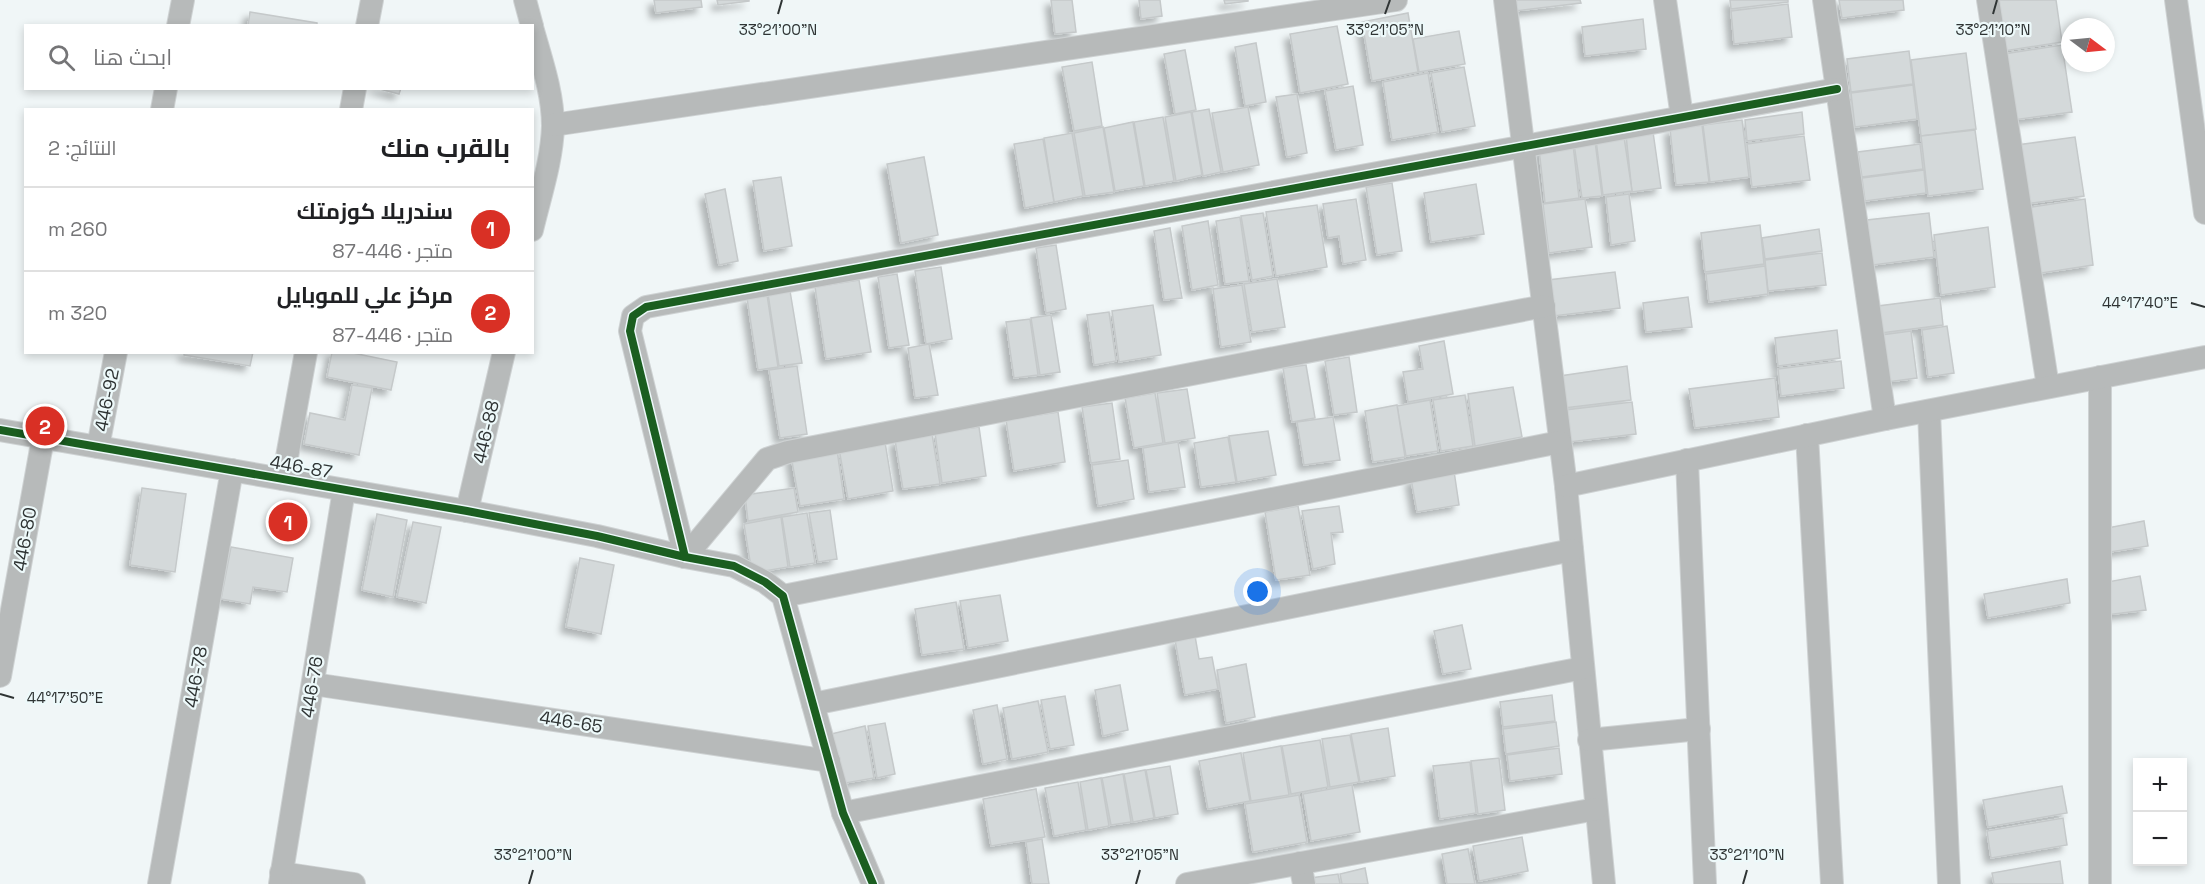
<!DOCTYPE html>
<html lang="ar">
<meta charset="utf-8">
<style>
body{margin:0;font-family:"Space Grotesk",Cairo,sans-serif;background:#f6f6f6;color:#202124;direction:rtl}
.controls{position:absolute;right:18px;bottom:18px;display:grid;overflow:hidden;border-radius:0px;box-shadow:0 3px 9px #0003}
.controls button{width:54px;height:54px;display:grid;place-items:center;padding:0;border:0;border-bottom:2px solid #e0e0e0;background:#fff;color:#202124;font:30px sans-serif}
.compass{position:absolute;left:2061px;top:18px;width:54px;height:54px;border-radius:50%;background:#fff;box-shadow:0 3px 9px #0003;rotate:106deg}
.you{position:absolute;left:1258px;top:592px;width:21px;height:21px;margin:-15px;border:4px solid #fff;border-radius:50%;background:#1a73e8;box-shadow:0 0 0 9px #1a73e833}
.badge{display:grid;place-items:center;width:39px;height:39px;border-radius:50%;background:#d93025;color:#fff;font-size:20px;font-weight:700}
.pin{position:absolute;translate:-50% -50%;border:3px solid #fff;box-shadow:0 2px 6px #0006}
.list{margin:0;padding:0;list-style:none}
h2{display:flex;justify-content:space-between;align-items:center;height:78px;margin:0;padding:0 24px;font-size:26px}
h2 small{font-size:20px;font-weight:400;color:#757577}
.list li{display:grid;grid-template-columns:39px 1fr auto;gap:18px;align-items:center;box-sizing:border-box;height:84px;padding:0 24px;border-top:2px solid #e0e0e0}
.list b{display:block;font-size:22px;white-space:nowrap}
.list p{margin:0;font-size:20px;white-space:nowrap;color:#757577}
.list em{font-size:20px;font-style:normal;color:#757577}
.icon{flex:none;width:33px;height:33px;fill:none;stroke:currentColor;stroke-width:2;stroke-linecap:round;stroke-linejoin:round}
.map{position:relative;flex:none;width:2205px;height:884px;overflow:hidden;direction:ltr}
.search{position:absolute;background:#fff;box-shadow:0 3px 9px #0003;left:24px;top:24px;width:510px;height:66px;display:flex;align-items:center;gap:15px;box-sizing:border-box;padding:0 21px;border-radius:0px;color:#757577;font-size:22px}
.panel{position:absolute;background:#fff;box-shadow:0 3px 9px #0003;left:24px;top:108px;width:510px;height:246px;border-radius:0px;direction:rtl}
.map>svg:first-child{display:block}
.building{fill:#d4d9da;stroke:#c5c9ca;stroke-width:1.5;filter:url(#shadow)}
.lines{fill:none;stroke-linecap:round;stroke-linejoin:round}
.minor-casing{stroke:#ced2d3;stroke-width:24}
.minor{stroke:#b7baba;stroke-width:22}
.cycleway-casing{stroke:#edf9fa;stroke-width:11}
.cycleway{stroke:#1b5e20;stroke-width:8}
.ticks{fill:none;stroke:#2f3434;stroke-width:2}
.labels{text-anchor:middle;stroke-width:4.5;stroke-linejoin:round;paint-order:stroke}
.street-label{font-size:18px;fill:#2f3434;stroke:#edf9fa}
.ticks-label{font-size:15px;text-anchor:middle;fill:#2f3434;stroke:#edf9fa;stroke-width:4.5;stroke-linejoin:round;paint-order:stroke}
</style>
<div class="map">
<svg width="2205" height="884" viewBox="0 0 2205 884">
<defs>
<filter id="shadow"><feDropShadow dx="-5.5" dy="5.5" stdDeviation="3" flood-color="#0004"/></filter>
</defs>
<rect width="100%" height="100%" fill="#f0f6f7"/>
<!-- building -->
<g class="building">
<path d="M654 0H701L702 7 656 13Z"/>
<path d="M717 0H749V1L718 5Z"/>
<path d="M1051 0H1072L1076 32 1055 34Z"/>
<path d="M1139 0H1160L1162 16 1141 19Z"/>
<path d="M1224 0H1248V1L1225 4Z"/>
<path d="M1513 0H1580L1581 3 1515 11Z"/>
<path d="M1730 0H1788V2L1731 9Z"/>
<path d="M1839 0H1903L1904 10 1842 18Z"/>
<path d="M1997 0H2056L2062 42 2004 51Z"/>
<path d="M1788 4 1792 37 1734 44 1731 11Z"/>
<path d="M250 12 317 23V26H248Z"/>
<path d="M1408 13 1418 72 1372 81 1362 22Z"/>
<path d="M1643 19 1646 49 1585 56 1582 27Z"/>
<path d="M1337 26 1348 84 1300 93 1290 34Z"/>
<path d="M1459 31 1465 64 1419 72 1413 39Z"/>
<path d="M1256 43 1266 102 1245 106 1235 47Z"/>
<path d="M2062 45 2072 112 2013 120 2004 54Z"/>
<path d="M1185 50 1196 110 1175 114 1164 54Z"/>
<path d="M1909 51 1913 84 1851 92 1847 59Z"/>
<path d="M1966 53 1976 129 1921 136 1911 60Z"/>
<path d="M1092 62 1102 126 1074 131 1062 67Z"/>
<path d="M1464 67 1475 126 1442 132 1431 73Z"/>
<path d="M1428 73 1438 132 1392 140 1383 82Z"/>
<path d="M1913 85 1917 119 1855 127 1851 93Z"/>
<path d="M1353 86 1363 145 1336 150 1325 91Z"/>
<path d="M376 88H401L399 94Z"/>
<path d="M1297 94 1307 153 1287 157 1276 97Z"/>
<path d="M1248 107 1259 165 1223 172 1212 113Z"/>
<path d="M1209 109 1221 172 1203 176 1192 112Z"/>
<path d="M1191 112 1202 175 1176 181 1165 117Z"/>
<path d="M1802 112 1804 134 1747 141 1745 120Z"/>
<path d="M1163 117 1174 181 1145 186 1134 122Z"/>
<path d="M1742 120 1749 177 1710 182 1703 125Z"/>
<path d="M1133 122 1144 186 1115 191 1104 128Z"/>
<path d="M1702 125 1709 182 1676 185 1670 129Z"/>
<path d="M1103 127 1114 192 1085 196 1074 133Z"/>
<path d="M1975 130 1983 189 1928 196 1921 136Z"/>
<path d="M1653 132 1661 188 1632 192 1626 135Z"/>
<path d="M1072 133 1083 196 1054 202 1044 138Z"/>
<path d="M1804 136 1810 180 1752 187 1747 144Z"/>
<path d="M1624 137 1632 191 1603 195 1596 140Z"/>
<path d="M2075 137 2084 196 2025 204 2017 145Z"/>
<path d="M1043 139 1054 202 1025 208 1014 144Z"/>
<path d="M1595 141 1602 196 1582 198 1574 144Z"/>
<path d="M1573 144 1579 198 1545 203 1539 149Z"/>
<path d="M1920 144 1923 169 1862 177 1858 152Z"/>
<path d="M924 157 938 235 901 243 887 164Z"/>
<path d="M1924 170 1926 193 1865 201 1862 178Z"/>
<path d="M781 177 792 246 764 251 753 181Z"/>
<path d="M1392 183 1402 251 1377 255 1366 187Z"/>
<path d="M1476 184 1484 234 1431 242 1424 193Z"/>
<path d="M725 189 738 261 719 265 705 194Z"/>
<path d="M1629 194 1635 241 1611 245 1606 197Z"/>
<path d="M1356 199 1366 260 1343 264 1339 236 1328 238 1323 204Z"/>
<path d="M1585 199 1592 247 1549 253 1543 204Z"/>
<path d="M2085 199 2093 265 2035 274 2026 208Z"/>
<path d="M1317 205 1327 267 1276 276 1266 212Z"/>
<path d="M1263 213 1273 276 1252 280 1241 216Z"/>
<path d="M1929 213 1934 257 1873 265 1867 220Z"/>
<path d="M1240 217 1249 281 1225 284 1216 221Z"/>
<path d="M1208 221 1218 285 1192 290 1182 226Z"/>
<path d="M1760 225 1764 264 1705 272 1701 233Z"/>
<path d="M1988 227 1995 287 1941 295 1934 235Z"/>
<path d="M1170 228 1182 298 1164 300 1154 231Z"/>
<path d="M1819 229 1822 251 1765 259 1762 238Z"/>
<path d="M1056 245 1066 309 1046 313 1036 248Z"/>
<path d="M1822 253 1826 285 1768 291 1765 260Z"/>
<path d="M1765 266 1768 294 1709 302 1706 274Z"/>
<path d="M941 267 952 339 926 344 915 271Z"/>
<path d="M1615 272 1620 308 1553 316 1548 280Z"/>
<path d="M897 274 909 345 889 348 878 277Z"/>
<path d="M1277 279 1285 327 1252 332 1244 284Z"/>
<path d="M859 280 871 352 826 359 815 287Z"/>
<path d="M1242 285 1251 342 1221 347 1213 289Z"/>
<path d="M790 291 802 363 779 366 768 294Z"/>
<path d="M767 295 778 367 758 370 747 298Z"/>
<path d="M1688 297 1692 327 1646 332 1643 303Z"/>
<path d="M1940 298 1943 325 1881 333 1878 306Z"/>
<path d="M1153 305 1161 355 1119 362 1112 311Z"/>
<path d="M1109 312 1116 361 1094 365 1087 315Z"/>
<path d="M1051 315 1060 372 1040 375 1031 318Z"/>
<path d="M1030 319 1038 375 1014 378 1006 322Z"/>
<path d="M1947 326 1954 373 1928 377 1922 330Z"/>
<path d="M1837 330 1840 358 1778 366 1775 338Z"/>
<path d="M1911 331 1917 378 1887 382 1881 335Z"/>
<path d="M1444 341 1453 394 1408 402 1403 372 1423 369 1419 346Z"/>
<path d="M929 344 938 395 915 398 908 348Z"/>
<path d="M184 352H253L250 366 184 355Z"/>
<path d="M332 352H348L397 362 391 390 327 377Z"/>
<path d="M1349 357 1357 412 1334 415 1325 361Z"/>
<path d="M1841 361 1844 388 1781 396 1778 369Z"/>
<path d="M1306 365 1315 418 1292 422 1283 368Z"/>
<path d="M797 366 807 434 780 438 769 370Z"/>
<path d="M1627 366 1631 400 1564 408 1560 376Z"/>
<path d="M1775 378 1779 417 1695 428 1689 389Z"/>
<path d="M352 385 372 388 359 455 304 444 310 413 345 420Z"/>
<path d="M1513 387 1522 437 1475 446 1468 394Z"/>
<path d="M1187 389 1195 438 1165 443 1157 393Z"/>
<path d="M1155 393 1163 443 1134 448 1125 398Z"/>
<path d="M1465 395 1473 446 1441 451 1433 400Z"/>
<path d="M1430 400 1438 451 1406 456 1397 406Z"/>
<path d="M1632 402 1636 434 1569 442 1565 410Z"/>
<path d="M1112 403 1120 459 1091 463 1082 407Z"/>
<path d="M1397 405 1405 457 1373 462 1365 411Z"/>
<path d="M1058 412 1065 462 1014 471 1006 420Z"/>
<path d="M1333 417 1340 460 1304 465 1297 422Z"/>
<path d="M979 427 986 476 942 483 935 433Z"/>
<path d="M1268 431 1276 475 1237 482 1229 436Z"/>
<path d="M932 434 940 484 903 489 895 440Z"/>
<path d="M1228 437 1236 482 1201 487 1194 443Z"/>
<path d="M885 442 893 491 848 499 839 449Z"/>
<path d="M1178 442 1185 487 1149 492 1143 448Z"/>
<path d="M837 450 844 499 800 506 791 456Z"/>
<path d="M1128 460 1134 499 1098 506 1092 465Z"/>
<path d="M1454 471 1459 505 1417 512 1411 479Z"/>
<path d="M142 488 186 494 175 572 130 565Z"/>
<path d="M794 488 798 512 748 521 745 495Z"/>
<path d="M1298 506 1310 575 1276 580 1265 512Z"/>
<path d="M1339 506 1343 532 1331 533 1335 564 1313 569 1302 511Z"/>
<path d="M830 510 837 559 818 562 809 513Z"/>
<path d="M807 513 815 563 790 567 782 517Z"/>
<path d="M377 514 407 520 393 597 362 590Z"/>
<path d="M781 517 788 567 752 573 744 524Z"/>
<path d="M2144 521 2148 546 2104 553 2102 529Z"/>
<path d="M413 522 441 527 426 603 397 597Z"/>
<path d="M231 547 293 558 287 592 253 587 250 604 221 599Z"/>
<path d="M580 558 614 565 601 634 566 627Z"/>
<path d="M2140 576 2146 610 2106 615 2102 583Z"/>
<path d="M2067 579 2070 603 1988 618 1984 594Z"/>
<path d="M1000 595 1008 641 968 648 960 601Z"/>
<path d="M956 602 964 649 922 655 915 609Z"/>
<path d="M1462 625 1471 669 1443 674 1434 631Z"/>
<path d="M1195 636 1199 659 1212 657 1218 689 1185 695 1175 640Z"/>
<path d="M1246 664 1255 717 1226 723 1217 670Z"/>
<path d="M1120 685 1128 730 1103 736 1095 690Z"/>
<path d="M1552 695 1555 721 1503 727 1500 702Z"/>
<path d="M1065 696 1074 745 1050 749 1041 700Z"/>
<path d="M1038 701 1048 752 1012 759 1003 708Z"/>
<path d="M997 705 1007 759 983 764 973 710Z"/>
<path d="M1556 722 1559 746 1506 754 1503 729Z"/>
<path d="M885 723 895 774 877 778 868 726Z"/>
<path d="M865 726 874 778 840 784 831 734Z"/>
<path d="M1388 728 1395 776 1360 782 1351 734Z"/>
<path d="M1350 735 1359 782 1330 787 1322 739Z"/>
<path d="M1320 740 1328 787 1291 794 1282 746Z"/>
<path d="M1281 746 1289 795 1251 801 1243 753Z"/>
<path d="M1559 748 1562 774 1510 781 1507 755Z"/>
<path d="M1241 753 1250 801 1208 809 1199 761Z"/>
<path d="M1499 758 1505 810 1478 814 1471 761Z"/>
<path d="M1470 762 1476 813 1440 819 1433 766Z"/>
<path d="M1170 766 1178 814 1155 818 1146 770Z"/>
<path d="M1145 770 1154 818 1133 822 1124 774Z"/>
<path d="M1123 774 1131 822 1111 825 1102 778Z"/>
<path d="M1101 778 1109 826 1088 830 1080 782Z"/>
<path d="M1078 782 1086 830 1054 836 1045 788Z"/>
<path d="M1352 785 1360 832 1311 841 1303 794Z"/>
<path d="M2062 786 2067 813 1988 827 1983 800Z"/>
<path d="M1036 789 1045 837 991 846 983 799Z"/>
<path d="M1299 795 1307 842 1253 852 1245 804Z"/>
<path d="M2063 818 2067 845 1991 858 1987 831Z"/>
<path d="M1522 837 1528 871 1479 881 1473 846Z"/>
<path d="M1042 839 1049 884H1032L1026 842Z"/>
<path d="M1468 849 1475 884H1447L1442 854Z"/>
<path d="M2060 861 2063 884H1994L1992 873Z"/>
<path d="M1365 868 1368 884H1342L1340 874Z"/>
<path d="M1338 874 1340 884H1312L1311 878Z"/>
</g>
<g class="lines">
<defs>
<g id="minor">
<path d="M525 0 532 26"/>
<path d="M1505 0 1566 486 1604 884"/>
<path d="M1665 0 1682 117"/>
<path d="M1824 0 1885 419"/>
<path d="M1988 0 2048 387"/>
<path d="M2176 0 2205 213"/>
<path d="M178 26 183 0"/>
<path d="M367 26 372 0"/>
<path d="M532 27C541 59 553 93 553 126 552 161 540 196 532 230"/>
<path d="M162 110 166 88"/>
<path d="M351 110 355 88"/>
<path d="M553 125 1396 0"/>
<path d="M2100 377V884"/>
<path d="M1929 411 1949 884"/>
<path d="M0 430 467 511 597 536 685 557 734 566 765 582 783 596 843 813 873 884"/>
<path d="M1807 435 1832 884"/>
<path d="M98 447 116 352"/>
<path d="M1687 460 1705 884"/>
<path d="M283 479 306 352"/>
<path d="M1566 486 1885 419 2205 357"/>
<path d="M467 511 504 352"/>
<path d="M685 557 630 331 633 316 646 307 1837 89"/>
<path d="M685 557 767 459 788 452 1544 306"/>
<path d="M783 596 1560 442"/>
<path d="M0 676 43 438"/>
<path d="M313 684 829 761"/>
<path d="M813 704 1572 550"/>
<path d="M1589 740 1699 729"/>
<path d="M843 813 1583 668"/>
<path d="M1300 863 1304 884"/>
<path d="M281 873 354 884"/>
<path d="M159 884 232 470"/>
<path d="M280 884 344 490"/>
<path d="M1187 884 1596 809"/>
</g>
</defs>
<!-- minor casing -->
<use href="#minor" class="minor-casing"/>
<!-- minor -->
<use href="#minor" class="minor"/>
<defs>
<g id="cycleway">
<path d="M0 430 467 511 597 536 685 557 734 566 765 582 783 596 843 813 873 884"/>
<path d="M685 557 630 331 633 316 646 307 1837 89"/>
</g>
</defs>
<!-- cycleway casing -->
<use href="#cycleway" class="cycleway-casing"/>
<!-- cycleway -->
<use href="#cycleway" class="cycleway"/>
</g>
<!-- ticks -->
<path class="ticks" d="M778 14 782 0M1385 14 1390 0M1993 14 1997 0M2191 303 2205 307M0 694 14 698M529 884 533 870M1136 884 1140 870M1743 884 1747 870"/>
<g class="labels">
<!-- street labels -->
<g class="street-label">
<text transform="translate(107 400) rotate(-79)" y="6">446-92</text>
<text transform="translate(486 432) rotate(-77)" y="6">446-88</text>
<text transform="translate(301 467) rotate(10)" y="6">446-87</text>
<text transform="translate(25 539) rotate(-80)" y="6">446-80</text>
<text transform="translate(196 677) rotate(-80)" y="6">446-78</text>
<text transform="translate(312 687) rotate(-81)" y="6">446-76</text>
<text transform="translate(571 722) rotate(9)" y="6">446-65</text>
</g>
</g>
<g class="ticks-label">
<text x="778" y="35">33°21'00"N</text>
<text x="1385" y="35">33°21'05"N</text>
<text x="1993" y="35">33°21'10"N</text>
<text x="2140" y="308">44°17'40"E</text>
<text x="65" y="703">44°17'50"E</text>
<text x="533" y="860">33°21'00"N</text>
<text x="1140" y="860">33°21'05"N</text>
<text x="1747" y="860">33°21'10"N</text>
</g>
</svg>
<div class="controls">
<button>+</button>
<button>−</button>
</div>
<svg class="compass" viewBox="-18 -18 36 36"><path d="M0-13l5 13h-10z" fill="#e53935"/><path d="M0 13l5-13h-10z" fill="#757577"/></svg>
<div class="you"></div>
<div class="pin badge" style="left:288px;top:522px">1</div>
<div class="pin badge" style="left:45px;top:426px">2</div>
<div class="search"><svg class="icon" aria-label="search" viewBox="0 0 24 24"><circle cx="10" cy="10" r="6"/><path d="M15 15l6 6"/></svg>ابحث هنا</div>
<section class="panel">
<h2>بالقرب منك<small>النتائج: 2</small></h2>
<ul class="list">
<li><span class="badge">1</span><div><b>سندريلا كوزمتك</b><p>متجر · 446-87</p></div><em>260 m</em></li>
<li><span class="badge">2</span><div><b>مركز علي للموبايل</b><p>متجر · 446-87</p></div><em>320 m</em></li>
</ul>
</section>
</div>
